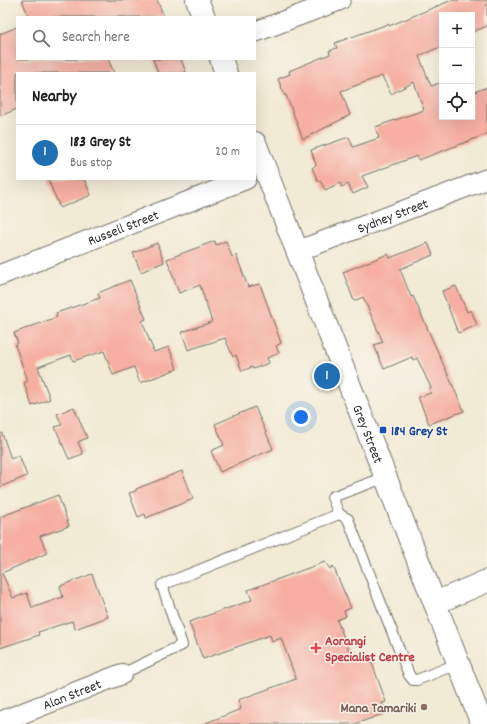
<!DOCTYPE html>
<meta charset="utf-8">
<style>
body{margin:0;font-family:Dekko,sans-serif;background:#f6f6f6;color:#202124}
.controls{position:absolute;right:12px;top:12px;display:grid;overflow:hidden;border-radius:0px;box-shadow:0 4px 16px #0002}
.controls button{width:36px;height:36px;display:grid;place-items:center;padding:0;border:0;border-bottom:1px solid #e0e0e0;background:#fff;color:#202124;font:20px sans-serif}
.you{position:absolute;left:301px;top:417px;width:14px;height:14px;margin:-10px;border:3px solid #fff;border-radius:50%;background:#1a73e8;box-shadow:0 0 0 6px #1a73e833}
.badge{display:grid;place-items:center;width:26px;height:26px;border-radius:50%;background:#1f6fb2;color:#fff;font-size:13px;font-weight:700}
.pin{position:absolute;translate:-50% -50%;border:2px solid #fff;box-shadow:0 1px 4px #0006}
.list{margin:0;padding:0;list-style:none}
h2{display:flex;justify-content:space-between;align-items:center;height:52px;margin:0;padding:0 16px;font-size:17px}
h2 small{font-size:13px;font-weight:400;color:#757577}
.list li{display:grid;grid-template-columns:26px 1fr auto;gap:12px;align-items:center;box-sizing:border-box;height:56px;padding:0 16px;border-top:1px solid #e0e0e0}
.list b{display:block;font-size:15px;white-space:nowrap}
.list p{margin:0;font-size:13px;white-space:nowrap;color:#757577}
.list em{font-size:13px;font-style:normal;color:#757577}
.icon{flex:none;width:22px;height:22px;fill:none;stroke:currentColor;stroke-width:2;stroke-linecap:round;stroke-linejoin:round}
.map{position:relative;flex:none;width:487px;height:724px;overflow:hidden}
.search{position:absolute;background:#fff;box-shadow:0 4px 16px #0002;left:16px;top:16px;width:240px;height:44px;display:flex;align-items:center;gap:10px;box-sizing:border-box;padding:0 14px;border-radius:0px;color:#757577;font-size:15px}
.panel{position:absolute;background:#fff;box-shadow:0 4px 16px #0002;left:16px;top:72px;width:240px;height:108px;border-radius:0px}
.map>svg:first-child{display:block}
.building{fill:#f6afa2}
.lines{fill:none;stroke-linecap:round;stroke-linejoin:round}
.service-casing{stroke:#706e66;stroke-width:12}
.minor-casing{stroke:#706e66;stroke-width:22}
.tertiary-casing{stroke:#706e66;stroke-width:24}
.service{stroke:#fff;stroke-width:10}
.minor{stroke:#fff;stroke-width:20}
.tertiary{stroke:#fff;stroke-width:22}
.transit-dot{fill:#1a4fb4;stroke:#f7f3e8;stroke-width:1.5}
.health-dot{fill:#e0444e;stroke:#f7f3e8;stroke-width:1.5}
.education-dot{fill:#8d6e63;stroke:#f7f3e8;stroke-width:1.5}
.labels{text-anchor:middle;stroke-width:3;stroke-linejoin:round;paint-order:stroke}
.street-label{font-size:14px;fill:#2b2b2b;stroke:#f7f3e8}
.transit-label{font-size:14px;font-weight:bold;fill:#164399;stroke:#f7f3e8;text-anchor:start}
.health-label{font-size:14px;font-weight:bold;fill:#be3a42;stroke:#f7f3e8;text-anchor:start}
.education-label{font-size:14px;font-weight:bold;fill:#785e54;stroke:#f7f3e8;text-anchor:end}
</style>
<div class="map">
<svg width="487" height="724" viewBox="0 0 487 724">
<rect width="100%" height="100%" fill="#f7f3e8"/>
<filter id="ink" filterUnits="userSpaceOnUse"><feTurbulence type="fractalNoise" baseFrequency=".025" numOctaves="2"/><feDisplacementMap in="SourceGraphic" scale="8" xChannelSelector="R" yChannelSelector="G"/><feConvolveMatrix kernelMatrix="1 2 1 2 8 2 1 2 1" color-interpolation-filters="sRGB"/></filter>
<filter id="wash" filterUnits="userSpaceOnUse"><feTurbulence type="fractalNoise" baseFrequency=".012" numOctaves="4" result="noise"/><feDisplacementMap in="SourceGraphic" scale="16" xChannelSelector="R" yChannelSelector="G"/><feGaussianBlur stdDeviation="0.9" result="paint"/><feColorMatrix in="noise" values="0 0 0 0 0 0 0 0 0 0 0 0 0 0 0 0 0 1.4 0 .05"/><feComposite in="paint" operator="in"/></filter>
<g filter="url(#wash)">
<rect width="100%" height="100%" fill="#f1ead4"/>
<g id="blocks">
<!-- building -->
<g class="building">
<path d="M22 0H157L164 17H29Z"/>
<path d="M452 0H487V26L472 32V15H442V46L419 56 431 86 442 82V117H472V93L487 87V134L419 160 417 156 362 176 368 187 353 194 348 184 342 187 340 183 325 190 320 180 318 181 312 168 316 165 311 150 349 137 353 147 379 138 375 127 424 110 414 82 391 94 382 76 341 91 350 115 303 139 286 95 285 96 278 79 290 74 289 71 330 54 329 51 337 48 335 43 388 24 389 26Z"/>
<path d="M17 27V59H108L114 73H17V109L0 116V34Z"/>
<path d="M153 59H181L186 73H158Z"/>
<path d="M48 179H84L91 195 60 208Z"/>
<path d="M215 241 216 245 226 241 232 257 236 255 248 287 260 284 281 343 276 346 279 353 267 358 269 363 253 369 252 367 242 371 236 355 233 357 225 338 188 350 182 332 212 322 200 285 179 293 167 259Z"/>
<path d="M157 243 164 262 141 272 133 253Z"/>
<path d="M428 243 433 255 400 269 411 297 413 296 464 411 429 424 418 397 431 393 429 389 431 388 417 358 413 360 412 357 384 369 374 345 383 342 363 297 354 301 343 272 388 254 390 258Z"/>
<path d="M130 280 146 319 142 321 154 352 169 347 177 369 140 383 134 367 113 375 104 351 73 361 71 355 38 367 50 399 32 406 24 383 28 381 15 345 18 343 14 333 57 317 56 313 100 298 98 293Z"/>
<path d="M456 286 467 312 471 310 477 325 458 333 442 291Z"/>
<path d="M74 407 87 438 78 442 83 454 69 459 55 427 62 425 57 414Z"/>
<path d="M255 407 273 449 220 472 211 451 224 445 215 424Z"/>
<path d="M2 433 11 459 19 455 27 476 0 487V434Z"/>
<path d="M182 471 193 499 146 518 145 514 138 517 129 493 136 491V489Z"/>
<path d="M58 495 69 526 40 536 47 553 2 573 13 598 27 593 32 608 63 597 60 586 92 574 108 617 75 629 72 621 38 632 39 635 0 648V517Z"/>
<path d="M325 562 330 569 333 566 351 608 344 611 346 616 337 620 352 658 363 654 366 659 371 660 386 702 382 703 386 713 355 724H206V723L241 709 238 700 296 679 281 638 272 642 270 635 203 659 189 622 252 600 248 590Z"/>
</g>
</g>
</g>
<g filter="url(#ink)">
<use href="#blocks" fill-opacity="0" stroke="#706e66" stroke-width="1"/>
<g class="lines">
<defs>
<g id="service">
<path d="M339 514 348 519 409 675 413 680H417L459 663"/>
<path d="M122 674 182 645 162 585 339 514 332 497 386 477"/>
</g>
<g id="minor">
<path d="M255 32 340 0"/>
<path id="s1" d="M298 251 487 179"/>
<path id="s2" d="M0 275 246 179"/>
<path id="s3" d="M0 722 122 674"/>
</g>
<g id="tertiary">
<path d="M197 0 204 17"/>
<path d="M221 59 226 73"/>
<path id="s4" d="M255 143 482 724"/>
<path d="M435 603 487 581"/>
</g>
</defs>
<!-- service casing -->
<use href="#service" class="service-casing"/>
<!-- minor casing -->
<use href="#minor" class="minor-casing"/>
<!-- tertiary casing -->
<use href="#tertiary" class="tertiary-casing"/>
<!-- service -->
<use href="#service" class="service"/>
<!-- minor -->
<use href="#minor" class="minor"/>
<!-- tertiary -->
<use href="#tertiary" class="tertiary"/>
</g>
</g>
<!-- markers -->
<rect class="transit-dot" x="379" y="426" width="8" height="8" rx="2"/>
<path class="health-dot" d="M314 642h4v4h4v4h-4v4h-4v-4h-4v-4h4z"/>
<circle class="education-dot" cx="424" cy="707" r="4"/>
<g class="labels">
<!-- street labels -->
<g class="street-label">
<text dy="5" stroke="none"><textPath href="#s1" startOffset="101">Sydney Street</textPath></text>
<text dy="5" stroke="none"><textPath href="#s2" startOffset="132">Russell Street</textPath></text>
<text dy="5" stroke="none"><textPath href="#s4" startOffset="312">Grey Street</textPath></text>
<text dy="5" stroke="none"><textPath href="#s3" startOffset="77">Alan Street</textPath></text>
</g>
<!-- transit labels -->
<g class="transit-label">
<text x="391" y="435">184 Grey St</text>
</g>
<!-- health labels -->
<g class="health-label">
<text x="325" y="645">Aorangi<tspan x="325" dy="16">Specialist Centre</tspan></text>
</g>
<!-- education labels -->
<g class="education-label">
<text x="416" y="712">Mana Tamariki</text>
</g>
</g>
</svg>
<div class="controls">
<button>+</button>
<button>−</button>
<button><svg class="icon" aria-label="locate" viewBox="0 0 24 24"><circle cx="12" cy="12" r="6"/><path d="M12 2v4M12 18v4M2 12h4M18 12h4"/></svg></button>
</div>
<div class="you"></div>
<div class="pin badge" style="left:327px;top:376px">1</div>
<div class="search"><svg class="icon" aria-label="search" viewBox="0 0 24 24"><circle cx="10" cy="10" r="6"/><path d="M15 15l6 6"/></svg>Search here</div>
<section class="panel">
<h2>Nearby<small></small></h2>
<ul class="list">
<li><span class="badge">1</span><div><b>183 Grey St</b><p>Bus stop</p></div><em>20 m</em></li>
</ul>
</section>
</div>
